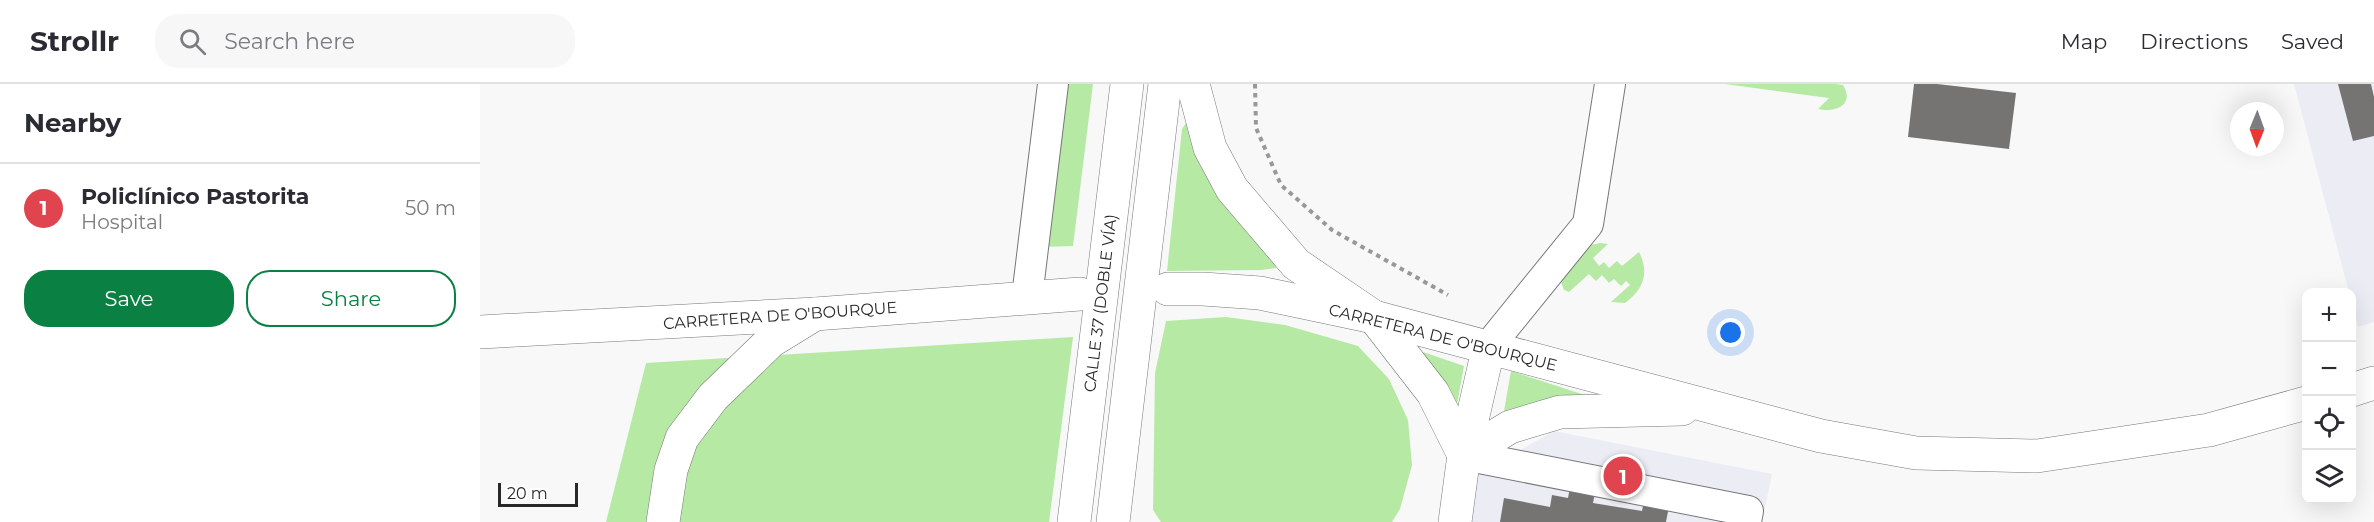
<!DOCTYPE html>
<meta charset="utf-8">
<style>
body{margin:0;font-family:Montserrat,sans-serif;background:#f7f7f7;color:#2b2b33}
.controls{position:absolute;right:18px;bottom:18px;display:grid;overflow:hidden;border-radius:12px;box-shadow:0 6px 24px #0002}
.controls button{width:54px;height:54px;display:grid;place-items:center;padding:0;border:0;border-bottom:2px solid #e1e1e2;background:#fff;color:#2b2b33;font:30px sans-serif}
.compass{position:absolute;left:1750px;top:18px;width:54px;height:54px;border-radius:50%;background:#fff;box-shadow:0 6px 24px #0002;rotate:181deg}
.scale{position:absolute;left:18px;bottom:15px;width:80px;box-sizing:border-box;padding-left:6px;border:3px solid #282829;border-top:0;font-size:16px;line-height:21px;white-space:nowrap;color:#282829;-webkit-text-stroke:4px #fff;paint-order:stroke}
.you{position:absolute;left:1251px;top:249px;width:21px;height:21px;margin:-15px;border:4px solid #fff;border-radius:50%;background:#1a73e8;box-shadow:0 0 0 9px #1a73e833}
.badge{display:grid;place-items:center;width:39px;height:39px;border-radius:50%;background:#0b8043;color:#fff;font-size:20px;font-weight:700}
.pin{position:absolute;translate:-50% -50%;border:3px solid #fff;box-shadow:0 2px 6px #0006}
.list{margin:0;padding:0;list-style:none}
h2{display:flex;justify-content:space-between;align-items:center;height:78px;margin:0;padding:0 24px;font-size:26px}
h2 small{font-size:20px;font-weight:400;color:#7c7c81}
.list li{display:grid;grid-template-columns:39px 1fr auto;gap:18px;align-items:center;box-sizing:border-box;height:90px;padding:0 24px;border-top:2px solid #e1e1e2}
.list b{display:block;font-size:22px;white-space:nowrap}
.list p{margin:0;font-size:20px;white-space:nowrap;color:#7c7c81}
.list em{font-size:20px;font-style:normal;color:#7c7c81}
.actions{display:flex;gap:12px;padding:18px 24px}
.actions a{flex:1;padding:14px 0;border:2px solid #0b8043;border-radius:24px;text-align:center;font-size:21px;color:#0b8043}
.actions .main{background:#0b8043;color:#fff}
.icon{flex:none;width:33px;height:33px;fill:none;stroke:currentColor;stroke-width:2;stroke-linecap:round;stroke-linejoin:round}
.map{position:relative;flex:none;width:1894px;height:438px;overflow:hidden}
header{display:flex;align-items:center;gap:36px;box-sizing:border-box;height:84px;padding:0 30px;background:#fff;border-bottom:2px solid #e1e1e2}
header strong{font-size:28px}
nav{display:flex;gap:33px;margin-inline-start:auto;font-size:21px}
.search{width:420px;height:54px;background:#f7f7f7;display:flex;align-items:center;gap:15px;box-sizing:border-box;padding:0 21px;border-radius:24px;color:#7c7c81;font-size:22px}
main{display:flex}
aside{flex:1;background:#fff}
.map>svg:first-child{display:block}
.built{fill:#ececf5}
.green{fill:#b6e9a3}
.building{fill:#757473}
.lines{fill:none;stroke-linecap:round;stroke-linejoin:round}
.minor-casing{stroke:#777779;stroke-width:32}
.major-casing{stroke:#777779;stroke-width:34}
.highway-casing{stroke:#777779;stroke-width:34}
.path{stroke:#989899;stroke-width:4;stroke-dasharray:4.5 4.5;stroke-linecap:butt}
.minor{stroke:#fff;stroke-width:30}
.major{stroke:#fff;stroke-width:33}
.highway{stroke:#fff;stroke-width:33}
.labels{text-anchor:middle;stroke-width:5;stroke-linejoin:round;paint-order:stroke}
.street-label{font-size:16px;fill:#282829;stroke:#fff}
</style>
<header>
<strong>Strollr</strong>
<div class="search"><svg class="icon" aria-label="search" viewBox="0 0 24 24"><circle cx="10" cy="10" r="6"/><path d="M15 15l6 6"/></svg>Search here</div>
<nav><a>Map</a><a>Directions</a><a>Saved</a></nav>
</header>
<main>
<aside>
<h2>Nearby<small></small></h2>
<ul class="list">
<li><span class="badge" style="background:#e0444e">1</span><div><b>Policlínico Pastorita</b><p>Hospital</p></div><em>50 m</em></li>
</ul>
<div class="actions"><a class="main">Save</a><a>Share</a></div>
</aside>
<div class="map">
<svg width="1894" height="438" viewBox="0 0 1894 438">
<rect width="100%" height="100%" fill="#f8f8f9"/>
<!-- built -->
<g class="built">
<path d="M1814 0H1894V238L1878 243 1872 217V208H1869Z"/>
<path d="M1074 347 1292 390 1282 438H987L991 394Z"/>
</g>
<!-- green -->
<g class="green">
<path d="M577 0H613L593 162 559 163Z"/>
<path d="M1245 0H1355L1363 1C1375 21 1356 29 1338 25L1349 14Z"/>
<path d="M706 39 713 41 799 177 796 184 782 186 687 187 702 45Z"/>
<path d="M1120 159 1128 160 1113 174 1119 182 1124 178 1129 184 1137 177 1142 182 1159 168C1170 189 1163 206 1145 219L1131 218 1150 201 1146 197 1141 202 1134 195 1129 199 1122 191 1116 197 1109 190 1089 208 1084 206 1081 198 1083 191 1110 161Z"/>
<path d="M746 233 805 241 878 262 909 295 928 336 932 381 920 425 912 438H681L673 426 675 289 686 237Z"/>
<path d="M593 253 569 438H126L166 279Z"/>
<path d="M943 268 984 282 976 326Z"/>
<path d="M1031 287 1111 313 1070 314 1024 327Z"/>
</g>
<!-- building -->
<g class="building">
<path d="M1434 0H1457L1536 9 1529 65 1428 53Z"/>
<path d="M1858 0H1891L1894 13V52L1873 57Z"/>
<path d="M1094 382 1119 387 1113 419 1162 427 1168 396 1193 401 1186 438H1020L1024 414 1070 423 1072 411 1088 414Z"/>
</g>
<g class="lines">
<defs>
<g id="minor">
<path d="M547 213 573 0"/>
<path d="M1009 262 1108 140 1130 0"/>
<path d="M984 371 1268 427 1266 438"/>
</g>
<g id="major">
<path d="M688 205H723L780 209 894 233 1341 352 1436 369 1557 372 1729 346 1826 319"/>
<path d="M894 233 953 309 984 371"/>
<path d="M0 248 335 230 600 210"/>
<path d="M1872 306 1894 299"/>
<path d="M984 371 1030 343 1080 328 1202 325"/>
<path d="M975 438 984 371 1009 262"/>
</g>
<g id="highway">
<path d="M713 0 730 64 752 105 816 180 894 233"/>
<path d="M183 438 191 386 202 354 233 313 291 257 335 230"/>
<path d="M594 438C611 292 628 146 647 0"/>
<path d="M633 438 685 0"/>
</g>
</defs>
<!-- minor casing -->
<use href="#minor" class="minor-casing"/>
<!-- major casing -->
<use href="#major" class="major-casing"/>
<!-- highway casing -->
<use href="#highway" class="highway-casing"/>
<!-- path -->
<path class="path" d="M775 0 776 44 801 101 852 146 968 211"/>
<!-- minor -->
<use href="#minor" class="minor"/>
<!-- major -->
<use href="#major" class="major"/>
<!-- highway -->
<use href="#highway" class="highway"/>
</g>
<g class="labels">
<!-- street labels -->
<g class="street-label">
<text transform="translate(620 219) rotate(-83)" y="6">CALLE 37 (DOBLE VÍA)</text>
<text transform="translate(300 231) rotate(-4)" y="6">CARRETERA DE O'BOURQUE</text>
<text transform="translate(963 253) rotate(14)" y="6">CARRETERA DE O'BOURQUE</text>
</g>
</g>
</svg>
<div class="controls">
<button>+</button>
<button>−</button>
<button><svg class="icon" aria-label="locate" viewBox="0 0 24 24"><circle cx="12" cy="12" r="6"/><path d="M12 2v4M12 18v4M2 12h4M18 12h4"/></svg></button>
<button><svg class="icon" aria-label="layers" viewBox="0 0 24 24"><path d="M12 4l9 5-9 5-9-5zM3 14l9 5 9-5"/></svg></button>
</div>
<svg class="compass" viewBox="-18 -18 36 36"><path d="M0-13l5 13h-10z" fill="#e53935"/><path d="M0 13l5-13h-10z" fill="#7c7c81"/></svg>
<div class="scale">20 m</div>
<div class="you"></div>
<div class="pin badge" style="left:1143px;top:392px;background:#e0444e">1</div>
</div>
</main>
